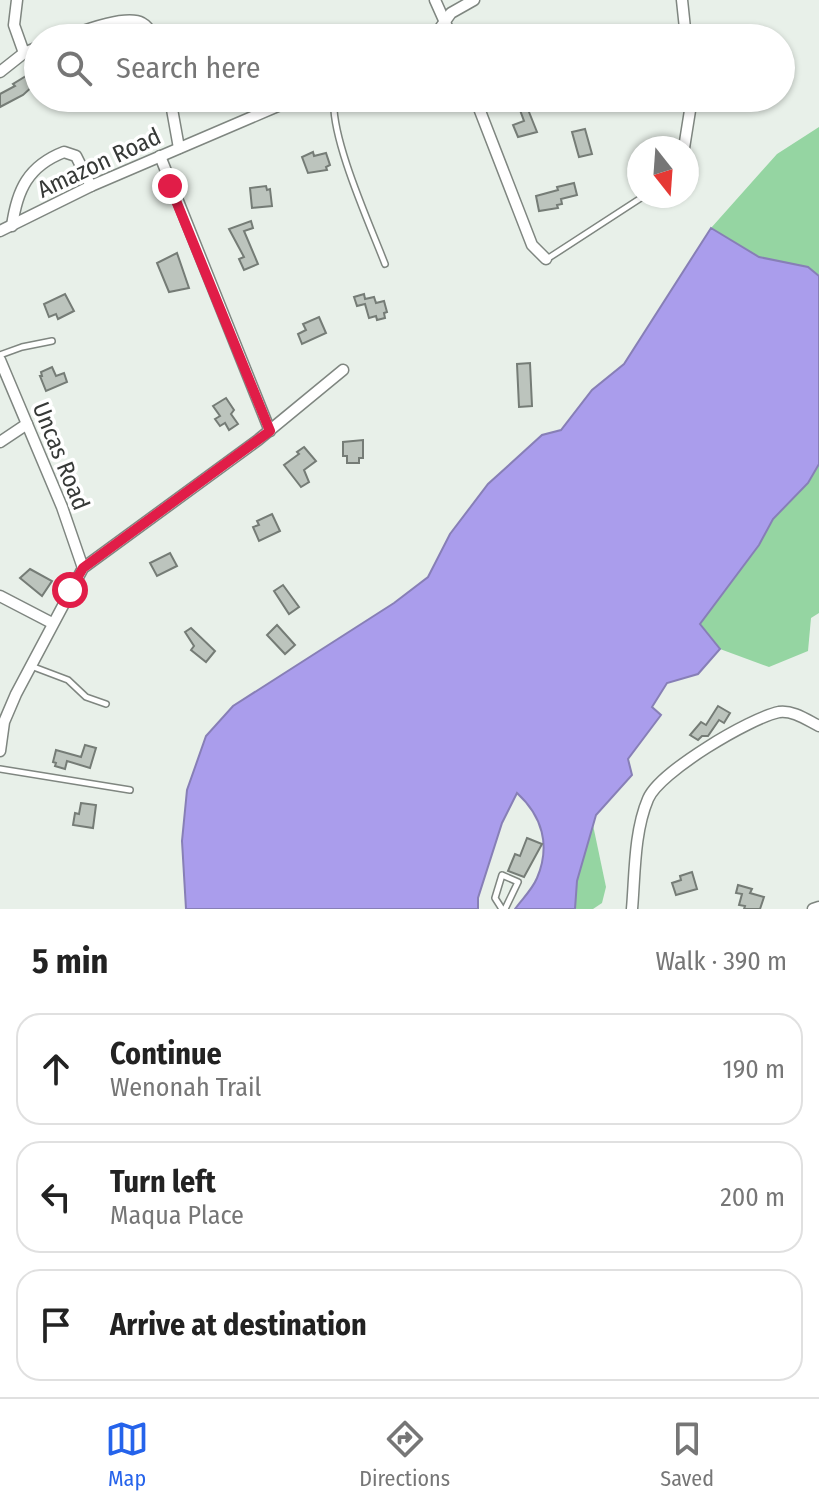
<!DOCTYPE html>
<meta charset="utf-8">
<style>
body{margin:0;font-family:"Fira Sans Condensed",sans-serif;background:#f6f6f6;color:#222}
.compass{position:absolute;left:627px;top:136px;width:72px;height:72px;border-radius:50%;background:#fff;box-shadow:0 2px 6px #0004;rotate:163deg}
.stop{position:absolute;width:24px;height:24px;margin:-18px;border:6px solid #e11d48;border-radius:50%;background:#fff}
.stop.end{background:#e11d48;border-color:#fff;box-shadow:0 2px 8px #0008}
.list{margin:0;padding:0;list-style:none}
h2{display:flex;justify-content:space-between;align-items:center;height:104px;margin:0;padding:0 32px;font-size:34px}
h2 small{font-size:26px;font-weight:400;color:#767676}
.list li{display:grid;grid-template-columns:52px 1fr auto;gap:24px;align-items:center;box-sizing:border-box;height:112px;margin:0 16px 16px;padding:0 16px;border:2px solid #e0e0e0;border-radius:24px}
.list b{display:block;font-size:30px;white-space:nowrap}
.list p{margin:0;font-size:26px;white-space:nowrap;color:#767676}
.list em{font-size:26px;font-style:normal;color:#767676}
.icon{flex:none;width:44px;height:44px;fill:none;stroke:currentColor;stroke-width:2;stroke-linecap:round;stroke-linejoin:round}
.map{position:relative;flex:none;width:819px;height:909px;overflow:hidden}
.search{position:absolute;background:#fff;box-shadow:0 2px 6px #0004;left:24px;right:24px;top:24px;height:88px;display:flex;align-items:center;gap:20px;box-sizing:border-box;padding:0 28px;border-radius:44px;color:#767676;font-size:30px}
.sheet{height:488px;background:#fff}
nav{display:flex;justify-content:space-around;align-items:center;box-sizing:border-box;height:112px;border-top:2px solid #e0e0e0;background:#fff;font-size:22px;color:#767676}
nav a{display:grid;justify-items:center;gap:4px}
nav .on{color:#2563eb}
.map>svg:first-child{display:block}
.green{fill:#95d5a2}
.water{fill:#aa9dec;stroke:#877fb6;stroke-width:2}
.building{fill:#bcc4bd;stroke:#757c76;stroke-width:2}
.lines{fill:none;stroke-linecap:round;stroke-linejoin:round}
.service-casing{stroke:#7f8680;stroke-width:8}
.minor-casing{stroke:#7f8680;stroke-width:13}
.service{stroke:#fff;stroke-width:5}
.minor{stroke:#fff;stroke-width:10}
.route{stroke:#e11d48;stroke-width:10}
.labels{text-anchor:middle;stroke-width:7;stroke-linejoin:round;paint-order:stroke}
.street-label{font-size:24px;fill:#363937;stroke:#fff}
</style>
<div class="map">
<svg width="819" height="909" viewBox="0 0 819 909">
<rect width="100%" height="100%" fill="#e8f0e9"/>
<!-- green -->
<g class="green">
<path d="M819 127V276L808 267 759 257 711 228 777 154Z"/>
<path d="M819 464V613L811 618 808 651 769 667 720 649 700 624 759 545 773 519 808 483Z"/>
<path d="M593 825 606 887 602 903 593 909H575L577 881Z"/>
</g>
<!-- water -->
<path class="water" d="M711 228 759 257 808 267 819 276V464L808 483 773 519 759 545 700 624 720 649 698 674 667 683 652 707 661 715 628 759 632 775 596 815 577 881 575 909H515C522 899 532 890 537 878 551 845 542 816 517 793L502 823 478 898V909H186L182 841 187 790 206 736 233 706 394 603 428 577 450 534 488 484 542 435 561 430 592 390 624 364Z"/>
<!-- building -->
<g class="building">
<path d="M26 76 34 85 23 95 0 107V94L15 86 13 84Z"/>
<path d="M527 107 537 132 518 137 513 125 524 121 520 110Z"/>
<path d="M585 129 592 154 579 157 572 132Z"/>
<path d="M313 152 314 156 326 153 330 165 326 167 327 170 308 173 302 157Z"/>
<path d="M574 183 577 195 561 199 562 204 557 205 558 208 539 211 536 196 558 190 557 187Z"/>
<path d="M266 186 267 190 270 189 272 206 252 208 250 188Z"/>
<path d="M251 221 253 228 244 231 258 264 244 270 239 259 244 257 229 229Z"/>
<path d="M177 253 189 288 169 292 157 263Z"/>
<path d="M65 294 74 311 58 319 56 314 49 317 44 304Z"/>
<path d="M364 294 365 299 374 297 376 303 384 301 387 312 384 313 385 318 377 320 376 316 369 318 365 304 357 306 354 297Z"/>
<path d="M319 317 326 333 302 344 298 334 306 330 303 324Z"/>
<path d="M530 363 532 406 519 407 517 364Z"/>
<path d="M52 367 56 376 64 373 67 382 46 391 40 376H42L41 372Z"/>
<path d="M226 398 234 410 231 414 238 424 229 430 225 423 220 426 215 419 220 416 213 406Z"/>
<path d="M363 440V458H359V463H347V456H343V442Z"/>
<path d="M304 447 316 461 304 470 309 482 301 487 284 465 299 454 297 452Z"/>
<path d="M272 514 280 531 259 541 253 527 259 525 257 521Z"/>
<path d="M170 553 177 566 157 576 150 563Z"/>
<path d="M30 569 52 581 42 596 20 578Z"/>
<path d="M283 585 299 607 289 614 274 591Z"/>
<path d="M277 625 295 645 285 654 267 635Z"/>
<path d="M191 628 215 651 206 662 191 650 194 646 185 632Z"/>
<path d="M718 706 730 713 724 723 719 720 708 736H702L698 740 690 735 701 722 706 725Z"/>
<path d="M85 745 96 748 90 768 67 761 65 769 55 766 56 763 53 762 56 750 81 757Z"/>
<path d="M81 803 96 805 93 828 73 825 75 813 79 814Z"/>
<path d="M527 838 542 844 524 877 508 871 515 854 520 856Z"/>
<path d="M692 872 697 889 676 895 672 883 681 880 680 876Z"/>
<path d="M738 885 752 889 750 893 764 897 760 909H744L745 906 739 905 742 894 736 893Z"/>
</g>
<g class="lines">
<defs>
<g id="service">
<path d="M334 98C330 137 370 225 385 264"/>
<path d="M547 259 644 196"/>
<path d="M0 355 22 347 52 341"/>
<path d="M31 666 68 680 86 697 106 704"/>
<path d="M0 769 130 790"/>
<path d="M502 909 495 898 502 875 518 882 505 909"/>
</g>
<g id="minor">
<path d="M17 0 14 25 24 53"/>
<path d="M435 0 452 38"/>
<path d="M682 0 686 38"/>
<path d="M63 38C80 32 126 14 142 23 148 26 152 33 155 38"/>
<path d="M433 38 451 13 474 0"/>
<path d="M0 72 24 53 38 47"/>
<path d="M170 98 179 148"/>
<path d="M475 98 532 245 546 259"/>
<path d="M684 148 692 98"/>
<path d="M160 156 270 431"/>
<path d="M12 226C17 190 28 166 64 152L76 156 91 186"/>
<path d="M0 231 91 186 278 106 305 98"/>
<path d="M0 360 62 507 83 568"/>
<path d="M0 442 27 424"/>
<path d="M0 596 52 623"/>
<path d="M0 751 4 722 16 694 83 568 258 440 343 370"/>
<path d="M632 909C635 874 634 832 648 799 659 772 750 718 779 712 793 710 807 720 819 726"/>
<path d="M813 909 819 907"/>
</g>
</defs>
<!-- service casing -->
<use href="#service" class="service-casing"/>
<!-- minor casing -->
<use href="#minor" class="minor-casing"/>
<!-- service -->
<use href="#service" class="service"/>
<!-- minor -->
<use href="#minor" class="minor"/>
</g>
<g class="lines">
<!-- route -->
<path class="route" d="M70 590 83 568 270 431 170 186"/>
</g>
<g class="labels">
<!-- street labels -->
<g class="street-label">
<text transform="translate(99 163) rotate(-25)" y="8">Amazon Road</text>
<text transform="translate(61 456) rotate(68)" y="8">Uncas Road</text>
</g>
</g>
</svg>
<svg class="compass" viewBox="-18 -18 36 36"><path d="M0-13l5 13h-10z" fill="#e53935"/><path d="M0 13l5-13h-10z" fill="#767676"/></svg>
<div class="stop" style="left:70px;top:590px"></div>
<div class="stop end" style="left:170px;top:186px"></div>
<div class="search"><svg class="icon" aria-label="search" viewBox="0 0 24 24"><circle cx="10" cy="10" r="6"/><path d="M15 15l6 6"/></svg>Search here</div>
</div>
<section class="sheet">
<h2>5 min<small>Walk · 390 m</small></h2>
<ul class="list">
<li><svg class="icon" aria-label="ahead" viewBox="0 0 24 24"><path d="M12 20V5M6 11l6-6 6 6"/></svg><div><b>Continue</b><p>Wenonah Trail</p></div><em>190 m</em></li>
<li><svg class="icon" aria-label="left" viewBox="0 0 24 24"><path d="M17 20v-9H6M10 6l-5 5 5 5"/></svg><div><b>Turn left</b><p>Maqua Place</p></div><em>200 m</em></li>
<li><svg class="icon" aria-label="arrive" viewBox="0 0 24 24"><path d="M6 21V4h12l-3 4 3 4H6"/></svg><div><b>Arrive at destination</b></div></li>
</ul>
</section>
<nav>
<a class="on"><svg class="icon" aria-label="map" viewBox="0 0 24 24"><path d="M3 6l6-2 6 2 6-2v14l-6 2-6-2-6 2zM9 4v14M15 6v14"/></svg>Map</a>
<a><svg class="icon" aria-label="directions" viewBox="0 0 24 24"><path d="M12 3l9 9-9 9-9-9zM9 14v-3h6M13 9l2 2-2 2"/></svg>Directions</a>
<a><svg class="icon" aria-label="saved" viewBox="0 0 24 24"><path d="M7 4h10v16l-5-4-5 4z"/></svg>Saved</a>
</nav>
